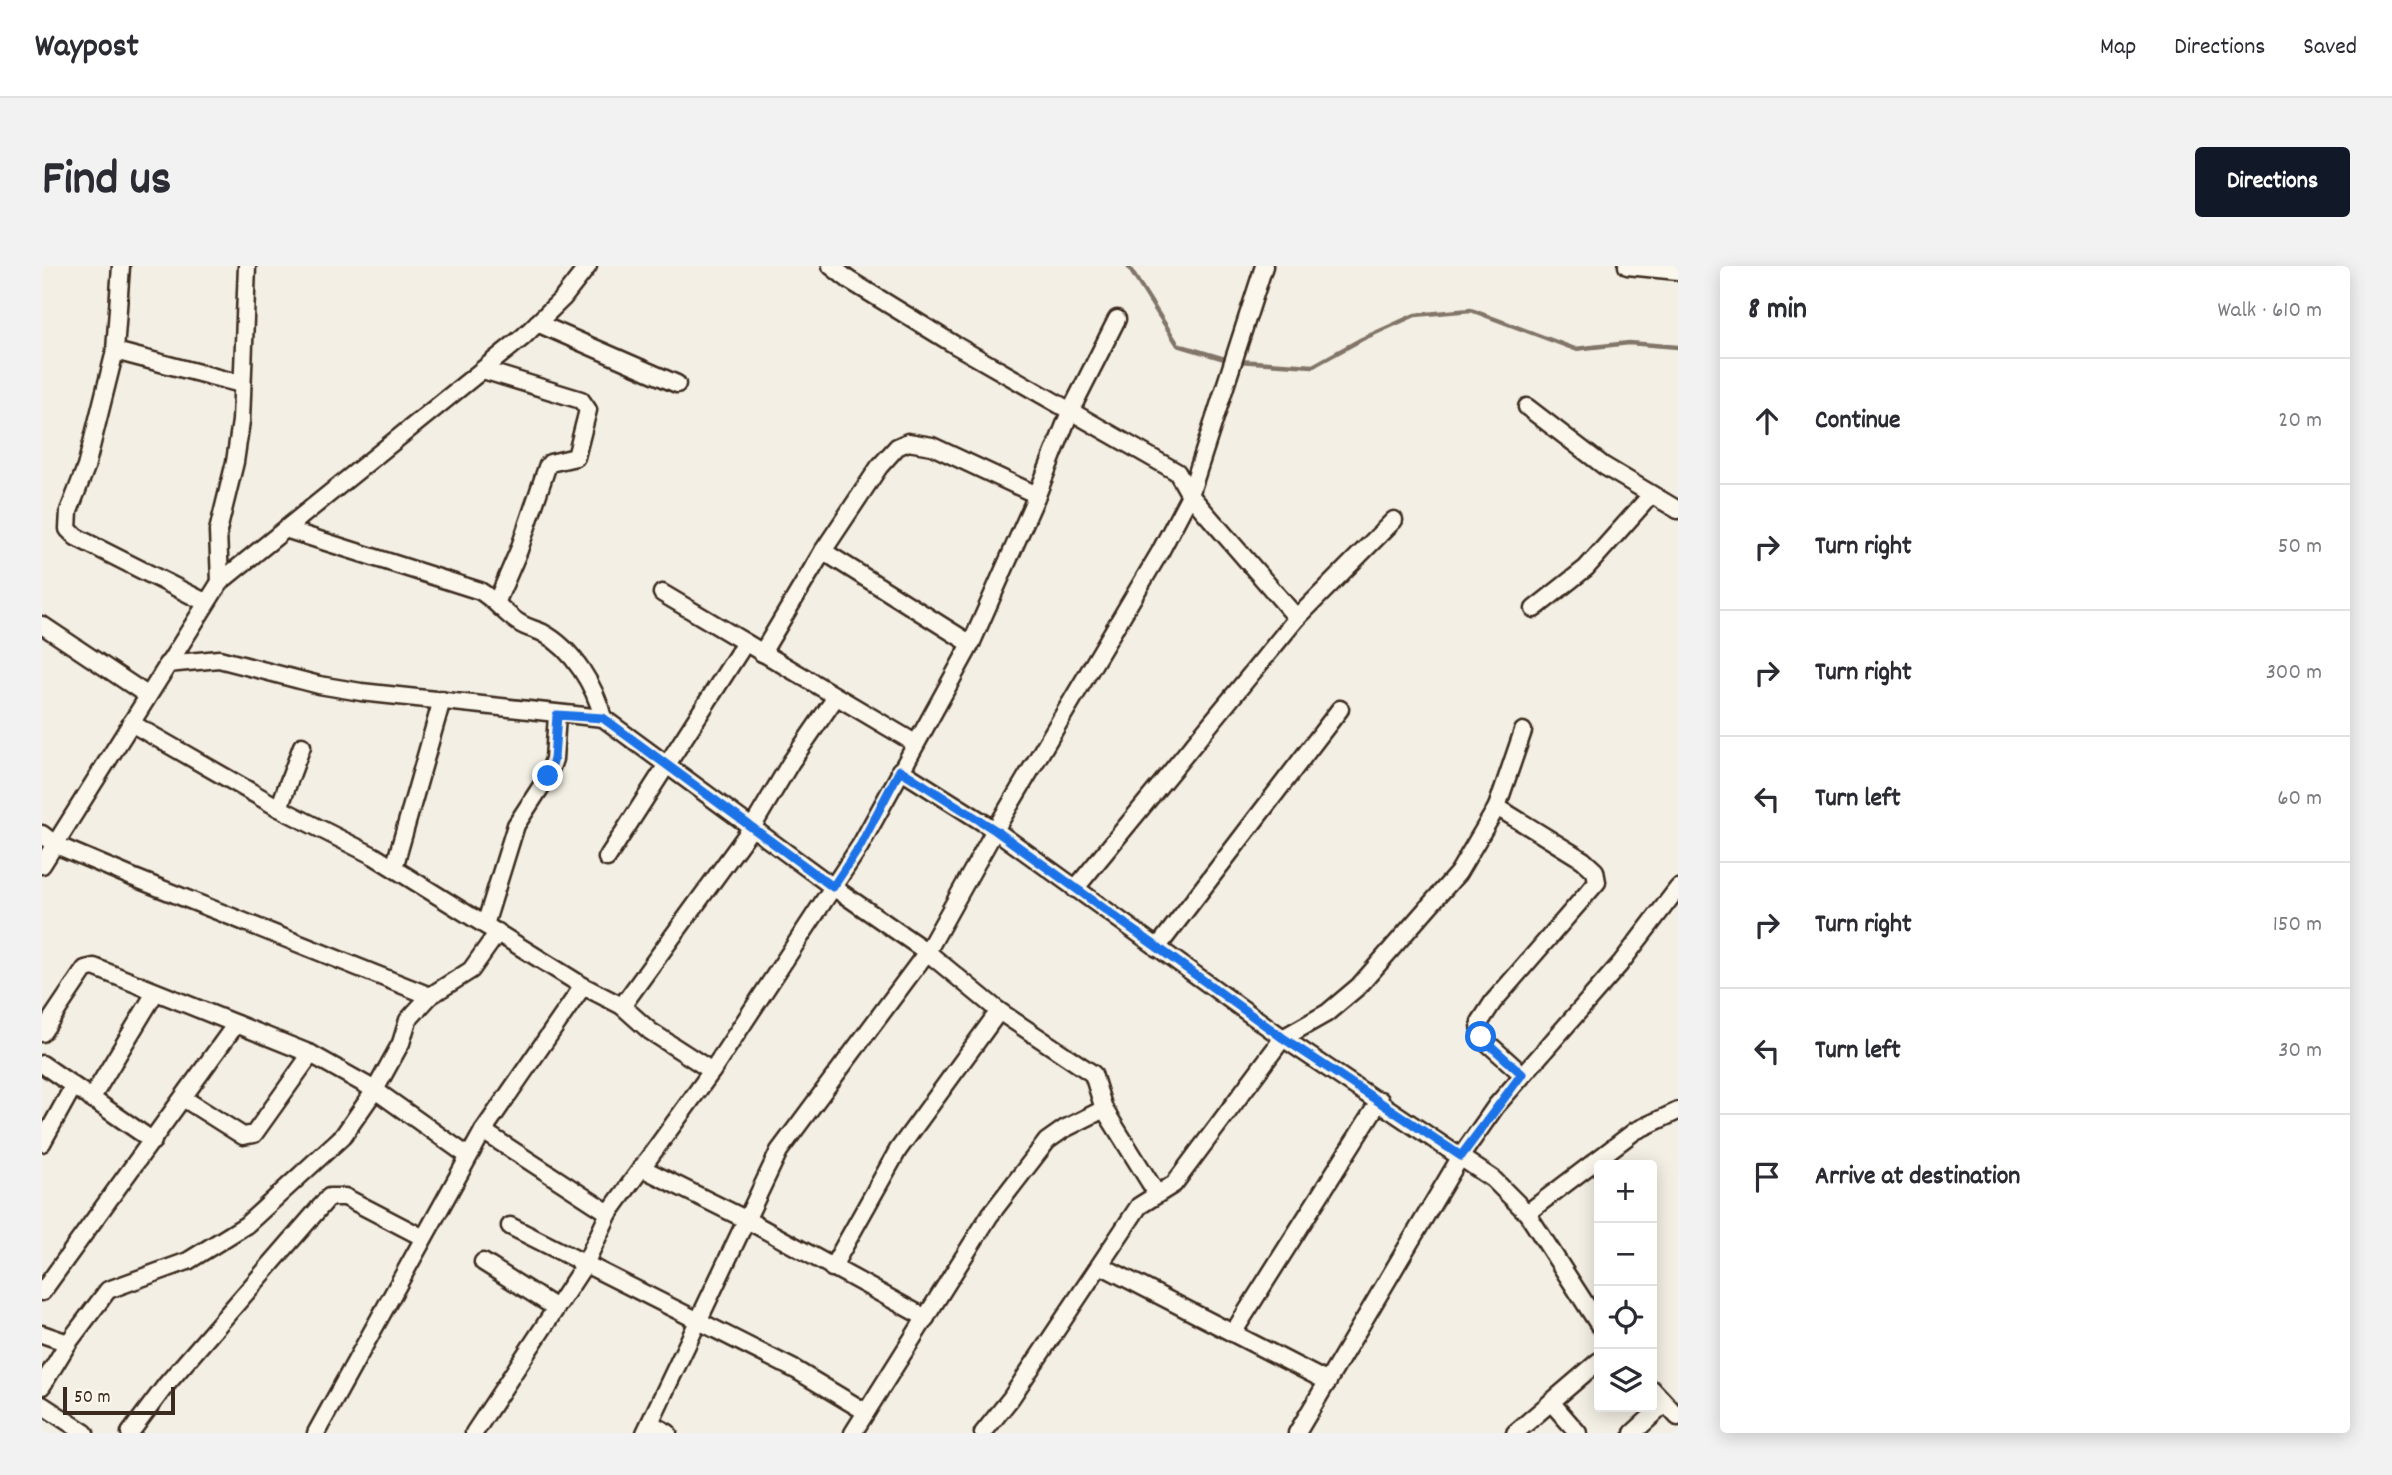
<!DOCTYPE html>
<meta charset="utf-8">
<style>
body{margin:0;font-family:Dekko,sans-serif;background:#f2f2f3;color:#2b2b33}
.controls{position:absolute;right:21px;bottom:21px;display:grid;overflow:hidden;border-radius:7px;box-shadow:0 4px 18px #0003}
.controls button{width:63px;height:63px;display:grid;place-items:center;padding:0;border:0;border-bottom:2px solid #e1e1e2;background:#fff;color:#2b2b33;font:35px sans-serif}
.scale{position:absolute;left:21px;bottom:18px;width:112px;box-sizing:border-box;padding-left:7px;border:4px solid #3b2a1e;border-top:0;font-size:19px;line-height:24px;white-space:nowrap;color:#3b2a1e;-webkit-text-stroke:5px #fbf7ec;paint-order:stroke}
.stop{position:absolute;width:21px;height:21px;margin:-16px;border:5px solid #1a73e8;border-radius:50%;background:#fff}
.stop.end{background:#1a73e8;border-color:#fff;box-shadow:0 2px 7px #0008}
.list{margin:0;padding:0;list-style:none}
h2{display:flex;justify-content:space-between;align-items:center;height:91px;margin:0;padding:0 28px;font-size:30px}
h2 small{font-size:23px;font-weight:400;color:#7c7c81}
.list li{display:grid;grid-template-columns:46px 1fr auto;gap:21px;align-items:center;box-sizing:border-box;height:126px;padding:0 28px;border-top:2px solid #e1e1e2}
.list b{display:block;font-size:26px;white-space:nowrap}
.list em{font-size:23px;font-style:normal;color:#7c7c81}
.icon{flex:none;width:38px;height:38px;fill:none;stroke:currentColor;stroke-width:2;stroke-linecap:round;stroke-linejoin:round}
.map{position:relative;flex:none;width:1636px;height:1167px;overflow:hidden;border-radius:7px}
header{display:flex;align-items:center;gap:42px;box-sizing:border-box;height:98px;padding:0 35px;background:#fff;border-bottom:2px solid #e1e1e2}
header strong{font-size:33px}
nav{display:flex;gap:38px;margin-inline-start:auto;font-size:24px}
.intro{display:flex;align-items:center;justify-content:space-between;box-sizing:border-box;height:168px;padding:0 42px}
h1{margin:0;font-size:49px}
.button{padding:18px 32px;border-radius:7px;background:#111827;color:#fff;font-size:24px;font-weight:700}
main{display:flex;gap:42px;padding:0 42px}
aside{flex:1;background:#fff;border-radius:7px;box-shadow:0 4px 18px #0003}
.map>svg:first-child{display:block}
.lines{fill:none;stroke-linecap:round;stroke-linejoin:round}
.stream{stroke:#817468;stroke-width:4.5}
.minor-casing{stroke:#3b2a1e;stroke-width:21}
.minor{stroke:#fbf7ec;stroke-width:16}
.route{stroke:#1a73e8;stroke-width:9}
</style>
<header>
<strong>Waypost</strong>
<nav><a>Map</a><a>Directions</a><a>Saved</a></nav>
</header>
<div class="intro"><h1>Find us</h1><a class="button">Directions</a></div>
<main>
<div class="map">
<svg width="1636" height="1167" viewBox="0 0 1636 1167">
<rect width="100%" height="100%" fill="#f3efe4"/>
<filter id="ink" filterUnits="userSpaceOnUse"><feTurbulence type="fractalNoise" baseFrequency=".0143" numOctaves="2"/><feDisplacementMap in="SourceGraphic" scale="14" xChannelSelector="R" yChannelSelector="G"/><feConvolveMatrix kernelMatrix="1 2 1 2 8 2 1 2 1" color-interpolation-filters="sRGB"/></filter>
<g filter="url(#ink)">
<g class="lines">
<!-- stream -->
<g class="stream">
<path d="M1086 0 1136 79 1186 94"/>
<path d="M1195 95 1271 100 1320 73 1373 49 1429 44 1533 83 1587 77 1636 81"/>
</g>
<defs>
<g id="minor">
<path d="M79 0 73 85 44 201 27 245 26 263 34 271 163 336"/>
<path d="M789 0 807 14 913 79 1135 206 1148 229 1255 352"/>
<path d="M1585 0 1636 5"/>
<path d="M495 57 635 118"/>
<path d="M73 85 199 118"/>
<path d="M441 104 539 134 546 144 534 191 508 197 505 201 477 284 455 335"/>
<path d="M1485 141 1562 200 1636 244"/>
<path d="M246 264 438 325C453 334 462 347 476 356 484 362 493 363 501 367 531 383 553 420 561 452"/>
<path d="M781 285 929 378"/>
<path d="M178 316 176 265 193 196 199 155 205 0"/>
<path d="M620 327 873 477"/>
<path d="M1492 343 1544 302 1609 229"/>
<path d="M0 359 105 429"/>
<path d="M720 387 781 285 837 201 855 181 866 176 890 180 995 229"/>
<path d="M125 398 177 393 277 419 319 426 561 452 791 621 885 686 952 741 957 745 856 884 790 1002"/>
<path d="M89 457 237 542 332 590 541 720 580 740 608 765 670 805"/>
<path d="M858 504 953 564 1241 772 1451 913 1485 947 1557 1059"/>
<path d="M1455 541 1541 594 1553 605 1555 616 1451 736 1438 756 1439 771 1480 808"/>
<path d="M237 542 260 480"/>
<path d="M0 568 14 579 90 611 388 730"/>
<path d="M565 592 703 377"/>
<path d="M0 599 178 316 481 71 521 32 546 0"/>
<path d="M352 602 400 434"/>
<path d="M1033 623 1255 352 1352 254"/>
<path d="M443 659 474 559 506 510 512 493 515 449"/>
<path d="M1115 682 1298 443"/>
<path d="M580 740 711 560 749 496 794 431"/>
<path d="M957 745 1051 808 1062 843"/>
<path d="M0 767 43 703 52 701 269 788 333 824 426 890"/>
<path d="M0 798 111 875"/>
<path d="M141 832 201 870 212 868 269 788"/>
<path d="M49 833 113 727"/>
<path d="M441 865 567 947"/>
<path d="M0 877 31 821"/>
<path d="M600 902 705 954 884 1052"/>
<path d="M1485 947 1593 865 1636 845"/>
<path d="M468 960 754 1104 824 1146"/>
<path d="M441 996 514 1042"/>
<path d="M1058 999 1286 1116"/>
<path d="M0 1026 194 758"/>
<path d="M1191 1067 1338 834"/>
<path d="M0 1068 26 1077"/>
<path d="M0 1120 26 1077 66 1024 146 995 204 959 301 870 333 824 359 777 366 754 388 730 429 704 456 666"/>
<path d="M1610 1123 1636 1151"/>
<path d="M1509 1136 1536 1167"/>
<path d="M0 1139 43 1167"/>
<path d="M608 1157 626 1167"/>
<path d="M88 1167 124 1119 287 931H303L380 971"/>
<path d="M274 1167 441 865 541 720"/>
<path d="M432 1167 543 998 567 947 670 805 818 580 929 378 995 229 1028 146 1075 53"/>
<path d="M603 1167 737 885 885 686 953 564 1118 286 1148 229 1222 0"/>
<path d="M811 1167 948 949 1005 875 1022 863 1062 843 1115 928"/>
<path d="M941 1167 969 1132 1097 940 1132 918 1241 772 1285 747 1317 720 1416 607 1455 541 1481 465"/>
<path d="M1255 1167 1419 890 1454 840 1578 698 1636 622"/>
<path d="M1473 1167 1557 1095"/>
<path d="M1591 1167 1623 1138"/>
</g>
</defs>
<!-- minor casing -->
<use href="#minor" class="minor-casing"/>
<!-- minor -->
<use href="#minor" class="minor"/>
</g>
</g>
<g class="lines" filter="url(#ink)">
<!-- route -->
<path class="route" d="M506 510 512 493 515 449 561 452 791 621 818 580 858 504 953 564 1241 772 1419 890 1480 808 1439 771"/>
</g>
</svg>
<div class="controls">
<button>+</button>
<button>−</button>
<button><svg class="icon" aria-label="locate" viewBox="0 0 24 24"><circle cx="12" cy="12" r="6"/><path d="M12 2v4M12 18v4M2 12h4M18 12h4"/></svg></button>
<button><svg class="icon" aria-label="layers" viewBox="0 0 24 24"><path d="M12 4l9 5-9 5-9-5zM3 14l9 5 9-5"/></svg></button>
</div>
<div class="scale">50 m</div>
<div class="stop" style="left:1439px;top:771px"></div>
<div class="stop end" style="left:506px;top:510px"></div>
</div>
<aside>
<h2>8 min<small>Walk · 610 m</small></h2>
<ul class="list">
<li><svg class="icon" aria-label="ahead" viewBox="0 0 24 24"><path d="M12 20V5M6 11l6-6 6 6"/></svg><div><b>Continue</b></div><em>20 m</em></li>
<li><svg class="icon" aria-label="right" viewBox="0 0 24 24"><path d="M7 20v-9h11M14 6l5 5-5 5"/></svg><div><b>Turn right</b></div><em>50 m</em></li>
<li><svg class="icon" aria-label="right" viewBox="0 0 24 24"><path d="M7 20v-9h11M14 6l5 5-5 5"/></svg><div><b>Turn right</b></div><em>300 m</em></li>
<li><svg class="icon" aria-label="left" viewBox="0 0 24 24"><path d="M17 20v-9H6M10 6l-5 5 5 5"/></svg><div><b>Turn left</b></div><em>60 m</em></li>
<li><svg class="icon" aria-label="right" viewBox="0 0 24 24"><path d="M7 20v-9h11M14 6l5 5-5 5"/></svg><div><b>Turn right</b></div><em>150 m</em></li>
<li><svg class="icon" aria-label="left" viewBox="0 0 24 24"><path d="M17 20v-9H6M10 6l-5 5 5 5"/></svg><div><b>Turn left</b></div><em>30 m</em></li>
<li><svg class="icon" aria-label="arrive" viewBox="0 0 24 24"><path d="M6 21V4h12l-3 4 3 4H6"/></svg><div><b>Arrive at destination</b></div></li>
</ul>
</aside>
</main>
